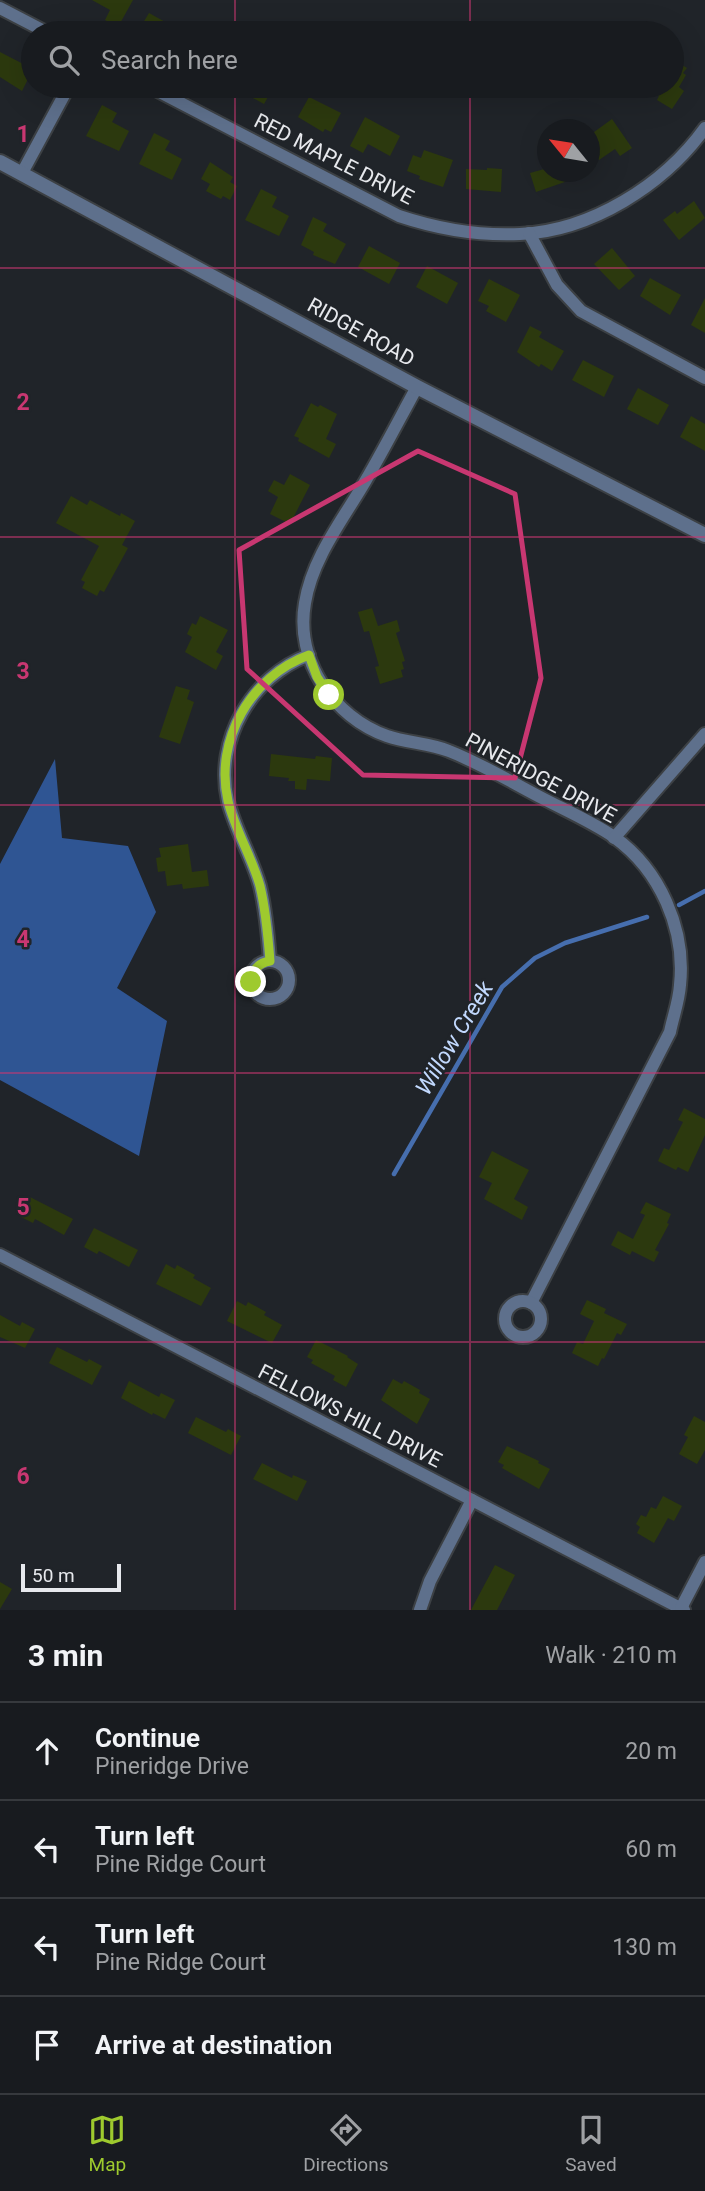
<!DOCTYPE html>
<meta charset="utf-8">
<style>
body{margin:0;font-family:Roboto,sans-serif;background:#25282c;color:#f1f3f6}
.compass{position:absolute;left:537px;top:119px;width:63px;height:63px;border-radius:50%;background:#181b1f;box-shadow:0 7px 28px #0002;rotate:300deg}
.scale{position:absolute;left:21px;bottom:18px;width:100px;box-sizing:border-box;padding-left:7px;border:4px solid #e7e9ed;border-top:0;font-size:19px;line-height:24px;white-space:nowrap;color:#e7e9ed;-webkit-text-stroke:5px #202429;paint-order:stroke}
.stop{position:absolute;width:21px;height:21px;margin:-16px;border:5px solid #9eca2e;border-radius:50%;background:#fff}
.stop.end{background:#9eca2e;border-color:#fff;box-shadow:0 2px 7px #0008}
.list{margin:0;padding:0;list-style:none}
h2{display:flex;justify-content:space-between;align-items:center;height:91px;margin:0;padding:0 28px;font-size:30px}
h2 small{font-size:23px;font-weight:400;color:#9fa1a4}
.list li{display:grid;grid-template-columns:46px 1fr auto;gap:21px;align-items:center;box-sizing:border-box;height:98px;padding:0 28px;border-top:2px solid #36393d}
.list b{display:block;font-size:26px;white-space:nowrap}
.list p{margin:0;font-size:23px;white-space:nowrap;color:#9fa1a4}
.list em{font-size:23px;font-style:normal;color:#9fa1a4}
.icon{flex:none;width:38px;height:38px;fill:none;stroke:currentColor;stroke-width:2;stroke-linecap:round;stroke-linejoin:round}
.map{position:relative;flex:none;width:705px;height:1610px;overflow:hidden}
.search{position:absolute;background:#181b1f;box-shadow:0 7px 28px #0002;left:21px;right:21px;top:21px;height:77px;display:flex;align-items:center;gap:18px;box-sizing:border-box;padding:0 24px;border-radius:38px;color:#9fa1a4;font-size:26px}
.sheet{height:483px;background:#181b1f}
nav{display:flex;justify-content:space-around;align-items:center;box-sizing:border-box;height:98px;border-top:2px solid #36393d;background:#181b1f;font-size:19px;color:#9fa1a4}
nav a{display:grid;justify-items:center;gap:4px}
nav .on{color:#9eca2e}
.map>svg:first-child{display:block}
.forest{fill:#2f5593}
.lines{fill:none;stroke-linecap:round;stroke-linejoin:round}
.stream{stroke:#466eae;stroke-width:4.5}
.building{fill:#2c390e}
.minor-casing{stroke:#3c4044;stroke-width:16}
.tertiary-casing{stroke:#3c4044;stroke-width:18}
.minor{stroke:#5e708c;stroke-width:12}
.tertiary{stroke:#5e708c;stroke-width:14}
.route{stroke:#9eca2e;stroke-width:9}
.marked{fill:none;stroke:#c83771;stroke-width:5;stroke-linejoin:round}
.grid{fill:none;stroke:#c83771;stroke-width:2;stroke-opacity:0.55}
.labels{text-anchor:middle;stroke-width:5;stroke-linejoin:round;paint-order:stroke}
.street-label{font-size:21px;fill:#e7e9ed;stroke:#202429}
.water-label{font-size:23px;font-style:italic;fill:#c2d9fe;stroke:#202429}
.grid-label{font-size:23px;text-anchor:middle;font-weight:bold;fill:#c83771;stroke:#202429;stroke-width:5;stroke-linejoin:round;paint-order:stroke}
</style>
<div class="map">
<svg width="705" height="1610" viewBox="0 0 705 1610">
<rect width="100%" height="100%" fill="#202429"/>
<!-- forest -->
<path class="forest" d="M55 759 62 838 128 846 156 912 117 988 167 1021 139 1156 0 1080V864Z"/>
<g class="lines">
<!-- stream -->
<g class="stream">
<path d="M679 905 705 891"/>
<path d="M394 1174 502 987 535 958 565 943 647 917"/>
</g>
</g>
<!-- building -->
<g class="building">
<path d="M92 0H133L118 27 105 20 110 10Z"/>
<path d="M149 13 185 33H137Z"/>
<path d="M0 52 33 69 22 91 0 77Z"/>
<path d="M672 59 687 68 683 73 686 75 679 87 684 91 672 109 657 100 659 96 643 86H672Z"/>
<path d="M231 86H274L264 104Z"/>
<path d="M309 97 341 113 331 132 325 129 323 132 298 117Z"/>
<path d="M102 105 117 113 112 122 129 131 119 151 86 136Z"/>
<path d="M365 117 400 136 390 156 368 144 363 153 350 146Z"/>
<path d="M612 119 632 148 620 156 615 149 599 160 597 158 590 163V135Z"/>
<path d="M154 133 170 141 165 150 182 159 172 180 139 164Z"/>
<path d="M424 150 453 160 443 187 419 179 420 176 407 171 413 155 421 158Z"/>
<path d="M210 162 233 177 230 182 237 186 230 200 223 196 221 199 206 191 210 184 201 179Z"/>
<path d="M487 168 502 169 501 192 466 189V169L487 170Z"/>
<path d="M548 168V172H584L585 175 536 192 530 173Z"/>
<path d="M261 189 277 197 272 207 289 216 279 236 245 220Z"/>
<path d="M694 201 705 218 679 240 663 220 675 211 677 214Z"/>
<path d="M313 217 327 224 323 231 346 244 335 264 313 255 314 252 301 245Z"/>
<path d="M369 246 400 263 389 284 358 267Z"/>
<path d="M612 248 635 276 619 290 594 264Z"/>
<path d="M427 266 458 283 447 304 416 287Z"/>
<path d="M650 278 681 295 670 315 640 296Z"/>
<path d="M489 279 520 295 506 322 486 311 489 306 478 301Z"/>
<path d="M705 298V333L691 325Z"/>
<path d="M530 326 542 332 539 337 564 351 552 371 541 364 539 367 517 352Z"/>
<path d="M583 360 614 376 604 397 572 380Z"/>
<path d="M638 388 669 405 658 425 627 409Z"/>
<path d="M311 403 318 407 320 405 337 414 326 439 336 444 329 458 298 441 299 438 294 436Z"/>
<path d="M691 416 705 424V451L680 437Z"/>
<path d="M290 474 310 485 290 524 270 514 278 497 268 491 274 480 284 485Z"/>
<path d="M71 496 87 505 90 500 120 516 121 513 135 521 122 545 128 548 104 592 100 590 97 596 82 588 85 582 81 580 99 546 56 523Z"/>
<path d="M372 608 378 626 397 620 400 631 396 633 405 661 402 662 404 669 401 670 403 677 380 684 375 667 379 666 369 631 364 632 358 612Z"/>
<path d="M200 616 228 630 216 652 223 656 216 670 185 652 192 637 187 634 192 623 196 625Z"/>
<path d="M176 686 190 690 187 699 194 702 180 744 159 737Z"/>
<path d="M271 754 315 759 316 756 332 758 330 781 307 779 306 790 295 789V781H288L289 778 269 776Z"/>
<path d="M188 844 192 872 207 870 209 886 183 889 182 884 167 886 165 871 158 872 156 858 161 857 159 848Z"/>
<path d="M684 1108 705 1119V1135L688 1172 678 1167 676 1170 658 1161 664 1148 669 1150 683 1122 678 1120Z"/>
<path d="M492 1151 529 1170 514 1199 528 1207 522 1220 484 1199 492 1183 479 1177Z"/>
<path d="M30 1197 73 1219 64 1235 35 1219 33 1223 19 1216Z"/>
<path d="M646 1202 671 1214 667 1223 669 1224 655 1250 659 1252 654 1262 632 1251 630 1255 611 1245 618 1231 633 1239 645 1215 640 1213Z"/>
<path d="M94 1228 138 1250 129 1267 99 1251 97 1254 84 1247Z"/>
<path d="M166 1264 175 1269 177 1265 195 1275 193 1278 211 1288 201 1306 156 1284Z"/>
<path d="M587 1300 606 1309 604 1313 627 1324 621 1335 617 1333 604 1359 602 1358 598 1366 572 1353 577 1342 583 1344 594 1321 580 1314Z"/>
<path d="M237 1301 246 1306 248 1302 266 1312 264 1315 282 1325 272 1343 227 1321Z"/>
<path d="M0 1315 20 1326 22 1322 35 1329 25 1348 0 1337Z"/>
<path d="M316 1340 348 1356 347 1357 358 1364 346 1387 333 1380 335 1376 311 1363 313 1360 307 1357Z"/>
<path d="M57 1347 87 1362 89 1359 102 1366 92 1385 49 1363Z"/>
<path d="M393 1379 402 1384 404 1381 420 1390 419 1393 430 1399 417 1424 381 1400Z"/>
<path d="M129 1381 159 1397 161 1393 175 1400 165 1419 153 1413 152 1415 121 1398Z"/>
<path d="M694 1416 705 1422V1450L697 1464 679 1454 688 1437 684 1435Z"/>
<path d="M196 1417 226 1432 228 1429 241 1436 231 1455 188 1433Z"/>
<path d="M507 1446 539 1461 538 1463 550 1469 539 1489 502 1468 504 1465 498 1462Z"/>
<path d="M262 1463 292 1478 293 1475 307 1481 297 1501 253 1479Z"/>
<path d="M663 1496 682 1506 674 1521 668 1518 654 1543 637 1533 640 1527 636 1524 641 1515 646 1517 651 1507 656 1509Z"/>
<path d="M495 1565 515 1575 497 1610H471Z"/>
<path d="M0 1582 12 1589 0 1609Z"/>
</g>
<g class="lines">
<defs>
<g id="minor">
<path d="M0 8 48 33"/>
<path d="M148 86 399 216C438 229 478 236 520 234 591 231 664 185 705 128"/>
<path d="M22 173 69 86"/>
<path d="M529 233 557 285 581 311 705 378"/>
<path d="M417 387C400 418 384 449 366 480 344 518 312 558 305 603 295 660 333 717 387 736 407 743 430 743 449 751 482 764 513 783 544 799 567 811 592 822 614 837 660 870 686 929 680 985 679 1001 673 1017 670 1032L531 1303"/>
<path d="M614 838 705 734"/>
<circle cx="270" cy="980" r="19"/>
<path d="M270 961C268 935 266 911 260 886 252 857 235 830 228 801 214 740 252 676 309 655"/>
<path d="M0 1255 684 1610"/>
<circle cx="523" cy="1319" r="18"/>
<path d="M681 1608 705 1562"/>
<path d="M420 1610 430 1581 472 1500"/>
</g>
<path id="tertiary" d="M0 162 417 387 705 535"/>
</defs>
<!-- minor casing -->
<use href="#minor" class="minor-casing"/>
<!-- tertiary casing -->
<use href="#tertiary" class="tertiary-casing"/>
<!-- minor -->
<use href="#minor" class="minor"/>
<!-- tertiary -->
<use href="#tertiary" class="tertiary"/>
</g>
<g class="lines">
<!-- route -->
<path class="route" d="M251 982C252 970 258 963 270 961 268 935 266 911 260 886 252 857 235 830 228 801 214 740 251 676 309 655L317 677 329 695"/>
</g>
<!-- marked area -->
<path class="marked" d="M418 451 515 494 541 678 515 778 363 775 247 669 239 550Z"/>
<!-- grid -->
<path class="grid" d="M235 0V33M470 0V33M235 86V1610M470 86V1610M0 268H705M0 537H705M0 805H705M0 1073H705M0 1342H705"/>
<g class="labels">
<!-- street labels -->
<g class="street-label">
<text transform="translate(334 159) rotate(27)" y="7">RED MAPLE DRIVE</text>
<text transform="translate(361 332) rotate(29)" y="7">RIDGE ROAD</text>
<text transform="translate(541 778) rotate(28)" y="7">PINERIDGE DRIVE</text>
<text transform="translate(350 1416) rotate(27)" y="7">FELLOWS HILL DRIVE</text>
</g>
<!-- water labels -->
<g class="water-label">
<text transform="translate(454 1038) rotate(-59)" y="8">Willow Creek</text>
</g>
</g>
<g class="grid-label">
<text x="23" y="142">1</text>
<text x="23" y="410">2</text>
<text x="23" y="679">3</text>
<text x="23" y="947">4</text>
<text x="23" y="1215">5</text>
<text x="23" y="1484">6</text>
</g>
</svg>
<svg class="compass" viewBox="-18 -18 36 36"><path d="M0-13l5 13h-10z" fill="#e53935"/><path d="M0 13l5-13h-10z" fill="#9fa1a4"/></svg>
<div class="scale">50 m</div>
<div class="stop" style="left:329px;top:695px"></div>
<div class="stop end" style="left:251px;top:982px"></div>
<div class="search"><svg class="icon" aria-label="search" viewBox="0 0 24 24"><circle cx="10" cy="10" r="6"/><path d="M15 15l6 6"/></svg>Search here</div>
</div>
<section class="sheet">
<h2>3 min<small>Walk · 210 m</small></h2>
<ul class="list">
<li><svg class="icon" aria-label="ahead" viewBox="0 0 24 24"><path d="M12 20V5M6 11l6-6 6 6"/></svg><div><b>Continue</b><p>Pineridge Drive</p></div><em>20 m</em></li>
<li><svg class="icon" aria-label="left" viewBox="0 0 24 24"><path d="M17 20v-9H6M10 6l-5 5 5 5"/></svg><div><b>Turn left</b><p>Pine Ridge Court</p></div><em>60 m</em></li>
<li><svg class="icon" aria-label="left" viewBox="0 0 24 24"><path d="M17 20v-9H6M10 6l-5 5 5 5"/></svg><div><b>Turn left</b><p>Pine Ridge Court</p></div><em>130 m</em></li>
<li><svg class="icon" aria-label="arrive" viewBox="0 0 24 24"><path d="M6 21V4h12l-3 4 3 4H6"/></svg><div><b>Arrive at destination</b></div></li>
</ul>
</section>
<nav>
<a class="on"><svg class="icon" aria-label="map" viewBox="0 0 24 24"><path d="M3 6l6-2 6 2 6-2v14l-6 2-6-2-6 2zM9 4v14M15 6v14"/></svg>Map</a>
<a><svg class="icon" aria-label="directions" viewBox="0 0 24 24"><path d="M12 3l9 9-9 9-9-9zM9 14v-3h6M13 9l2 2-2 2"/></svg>Directions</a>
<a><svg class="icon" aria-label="saved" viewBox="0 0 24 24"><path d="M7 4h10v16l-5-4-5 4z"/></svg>Saved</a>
</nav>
